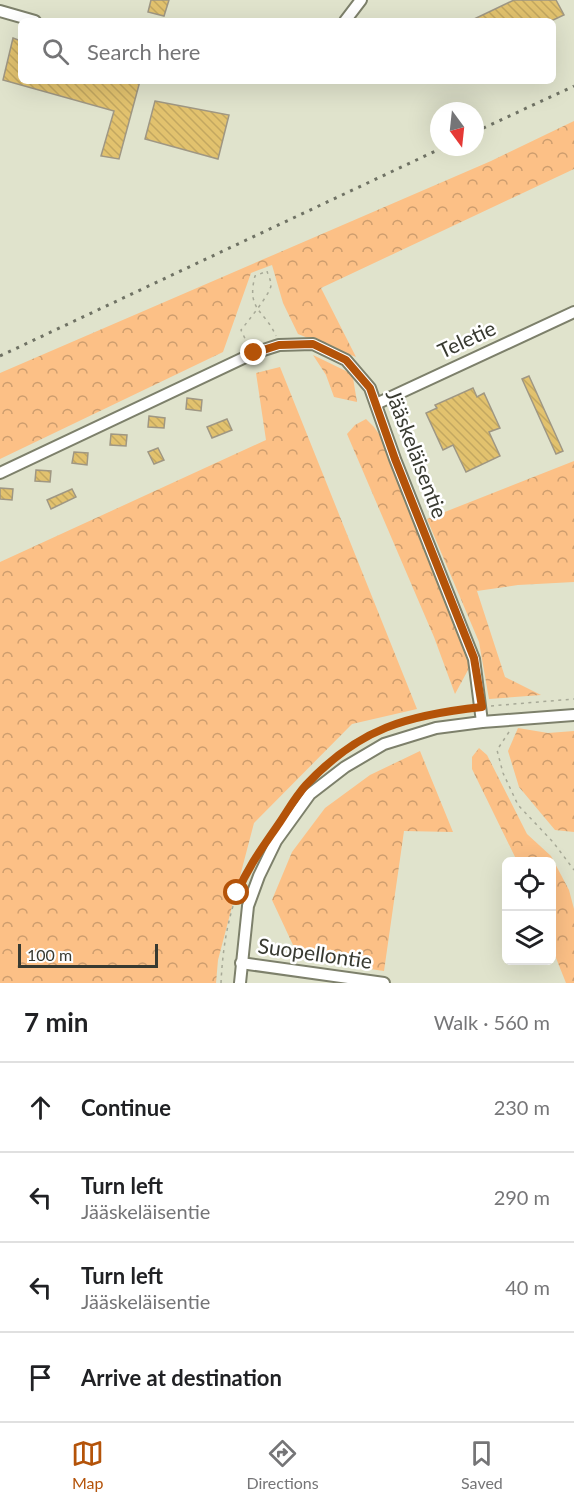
<!DOCTYPE html>
<meta charset="utf-8">
<style>
body{margin:0;font-family:Lato,sans-serif;background:#f6f6f6;color:#202124}
.controls{position:absolute;right:18px;bottom:18px;display:grid;overflow:hidden;border-radius:9px;box-shadow:0 6px 24px #0002}
.controls button{width:54px;height:54px;display:grid;place-items:center;padding:0;border:0;border-bottom:2px solid #e0e0e0;background:#fff;color:#202124;font:30px sans-serif}
.compass{position:absolute;left:430px;top:102px;width:54px;height:54px;border-radius:50%;background:#fff;box-shadow:0 6px 24px #0002;rotate:165deg}
.scale{position:absolute;left:18px;bottom:15px;width:140px;box-sizing:border-box;padding-left:6px;border:3px solid #383a31;border-top:0;font-size:16px;line-height:21px;white-space:nowrap;color:#383a31;-webkit-text-stroke:4px #fff;paint-order:stroke}
.stop{position:absolute;width:18px;height:18px;margin:-14px;border:4px solid #b45309;border-radius:50%;background:#fff}
.stop.end{background:#b45309;border-color:#fff;box-shadow:0 2px 6px #0008}
.list{margin:0;padding:0;list-style:none}
h2{display:flex;justify-content:space-between;align-items:center;height:78px;margin:0;padding:0 24px;font-size:26px}
h2 small{font-size:20px;font-weight:400;color:#757577}
.list li{display:grid;grid-template-columns:39px 1fr auto;gap:18px;align-items:center;box-sizing:border-box;height:90px;padding:0 24px;border-top:2px solid #e0e0e0}
.list b{display:block;font-size:22px;white-space:nowrap}
.list p{margin:0;font-size:20px;white-space:nowrap;color:#757577}
.list em{font-size:20px;font-style:normal;color:#757577}
.icon{flex:none;width:33px;height:33px;fill:none;stroke:currentColor;stroke-width:2;stroke-linecap:round;stroke-linejoin:round}
.map{position:relative;flex:none;width:574px;height:983px;overflow:hidden}
.search{position:absolute;background:#fff;box-shadow:0 6px 24px #0002;left:18px;right:18px;top:18px;height:66px;display:flex;align-items:center;gap:15px;box-sizing:border-box;padding:0 21px;border-radius:9px;color:#757577;font-size:22px}
.sheet{height:438px;background:#fff}
nav{display:flex;justify-content:space-around;align-items:center;box-sizing:border-box;height:84px;border-top:2px solid #e0e0e0;background:#fff;font-size:16px;color:#757577}
nav a{display:grid;justify-items:center;gap:3px}
nav .on{color:#b45309}
.map>svg:first-child{display:block}
.forest{fill:url(#forest-crowns)}
.building{fill:url(#building-back-hatch);stroke:#9f9783;stroke-width:1.5}
.lines{fill:none;stroke-linecap:round;stroke-linejoin:round}
.street-casing{stroke:#7d806b;stroke-width:14}
.path{stroke:#a7a997;stroke-width:1.5;stroke-dasharray:3 4.5;stroke-linecap:butt}
.street{stroke:#fff;stroke-width:10}
.rail{stroke:#6f7264;stroke-width:3;stroke-dasharray:3 6;stroke-linecap:butt}
.route{stroke:#b45309;stroke-width:8}
.labels{text-anchor:middle;stroke-width:5;stroke-linejoin:round;paint-order:stroke}
.street-label{font-size:21px;fill:#383a31;stroke:#fff}
</style>
<div class="map">
<svg width="574" height="983" viewBox="0 0 574 983">
<defs>
<pattern id="forest-crowns" width="20" height="18" patternUnits="userSpaceOnUse" patternTransform="scale(1.5)"><rect width="20" height="18" fill="#fcc086"/><path d="M2 6a3 3 0 1 1 6 0M12 15a3 3 0 1 1 6 0" fill="none" stroke="#cd9d6e"/></pattern>
<pattern id="building-back-hatch" width="6" height="6" patternUnits="userSpaceOnUse" patternTransform="scale(1.5)"><rect width="6" height="6" fill="#e2c26e"/><path d="M-1 5l2 2M0 0l6 6M5-1l2 2" fill="none" stroke="#c3a760"/></pattern>
</defs>
<rect width="100%" height="100%" fill="#e0e3cc"/>
<!-- forest -->
<g class="forest">
<path d="M574 121V169L321 288 356 357 298 334 283 303 272 265 251 273 223 352 0 459V373L491 161Z"/>
<path d="M313 355 348 372 353 378 357 402 334 397 326 375Z"/>
<path d="M280 367 417 709 352 724 254 823 218 960 216 983H0V562L266 440 256 373Z"/>
<path d="M366 419 374 427 381 437 469 647 468 670 455 694 434 637 347 434 355 425Z"/>
<path d="M574 461V582L518 585 477 591 505 677 541 695 489 699 479 642 427 519Z"/>
<path d="M518 728 548 733 574 731V832L555 830 519 787 508 751Z"/>
<path d="M479 748 487 755 527 834 551 856 569 890 574 909V983H566L552 948V862L517 861 472 769V757Z"/>
<path d="M420 751 453 832 404 831 384 971 336 964 293 945 272 900 292 852 325 808 370 775Z"/>
</g>
<!-- building -->
<g class="building">
<path d="M151 0H169L164 16 148 12Z"/>
<path d="M514 0H556L564 15 551 21H470Z"/>
<path d="M13 38 21 41V81H140L119 159 101 156 114 111 3 80Z"/>
<path d="M155 101 229 115 218 159 145 139Z"/>
<path d="M529 376 563 451 556 454 522 379Z"/>
<path d="M473 388 477 397 484 393 500 428 489 432 500 456 466 472 453 445 443 450 426 413 437 408 435 405Z"/>
<path d="M187 398 202 400 201 411 186 409Z"/>
<path d="M149 416 165 418 164 428 148 427Z"/>
<path d="M227 419 232 430 212 438 207 427Z"/>
<path d="M111 434 127 435 126 446 110 445Z"/>
<path d="M158 448 164 460 154 464 148 452Z"/>
<path d="M74 452 88 453 87 465 72 463Z"/>
<path d="M36 470 51 471 50 482 35 481Z"/>
<path d="M0 488 13 489 12 500 0 499Z"/>
<path d="M72 489 76 497 51 509 47 500Z"/>
</g>
<g class="lines">
<defs>
<g id="street">
<path d="M0 11 35 21"/>
<path d="M345 21 361 0"/>
<path d="M376 404 574 312"/>
<path d="M0 473 254 353 279 345 313 344 346 360 370 388 395 459 474 659 482 722"/>
<path d="M241 963 384 983"/>
<path d="M240 983 248 906 259 876 276 841 310 794 345 767 384 744 436 728 482 722 574 715"/>
</g>
</defs>
<!-- street casing -->
<use href="#street" class="street-casing"/>
<!-- path -->
<g class="path">
<path d="M248 345 241 330C248 321 271 293 271 285 271 280 268 275 267 271L255 276C246 311 265 310 276 336"/>
<path d="M491 706 574 699"/>
<path d="M509 732 497 750 503 773 518 805 553 842 574 870"/>
<path d="M318 775C365 730 404 715 469 708"/>
<path d="M221 983C223 938 232 889 259 852"/>
</g>
<!-- street -->
<use href="#street" class="street"/>
<!-- rail -->
<g class="rail">
<path d="M475 132 574 86"/>
<path d="M0 356 444 147"/>
</g>
</g>
<g class="lines">
<!-- route -->
<path class="route" d="M237 893C249 865 263 847 280 822 288 810 296 796 306 785 359 728 408 715 482 707L474 658 395 459 370 388 346 360 313 344 279 345 254 353"/>
</g>
<g class="labels">
<!-- street labels -->
<g class="street-label">
<text transform="translate(467 340) rotate(-25)" y="7">Teletie</text>
<text transform="translate(416 454) rotate(69)" y="7">Jääskeläisentie</text>
<text transform="translate(315 954) rotate(8)" y="7">Suopellontie</text>
</g>
</g>
</svg>
<div class="controls">
<button><svg class="icon" aria-label="locate" viewBox="0 0 24 24"><circle cx="12" cy="12" r="6"/><path d="M12 2v4M12 18v4M2 12h4M18 12h4"/></svg></button>
<button><svg class="icon" aria-label="layers" viewBox="0 0 24 24"><path d="M12 4l9 5-9 5-9-5zM3 14l9 5 9-5"/></svg></button>
</div>
<svg class="compass" viewBox="-18 -18 36 36"><path d="M0-13l5 13h-10z" fill="#e53935"/><path d="M0 13l5-13h-10z" fill="#757577"/></svg>
<div class="scale">100 m</div>
<div class="stop" style="left:237px;top:893px"></div>
<div class="stop end" style="left:254px;top:353px"></div>
<div class="search"><svg class="icon" aria-label="search" viewBox="0 0 24 24"><circle cx="10" cy="10" r="6"/><path d="M15 15l6 6"/></svg>Search here</div>
</div>
<section class="sheet">
<h2>7 min<small>Walk · 560 m</small></h2>
<ul class="list">
<li><svg class="icon" aria-label="ahead" viewBox="0 0 24 24"><path d="M12 20V5M6 11l6-6 6 6"/></svg><div><b>Continue</b></div><em>230 m</em></li>
<li><svg class="icon" aria-label="left" viewBox="0 0 24 24"><path d="M17 20v-9H6M10 6l-5 5 5 5"/></svg><div><b>Turn left</b><p>Jääskeläisentie</p></div><em>290 m</em></li>
<li><svg class="icon" aria-label="left" viewBox="0 0 24 24"><path d="M17 20v-9H6M10 6l-5 5 5 5"/></svg><div><b>Turn left</b><p>Jääskeläisentie</p></div><em>40 m</em></li>
<li><svg class="icon" aria-label="arrive" viewBox="0 0 24 24"><path d="M6 21V4h12l-3 4 3 4H6"/></svg><div><b>Arrive at destination</b></div></li>
</ul>
</section>
<nav>
<a class="on"><svg class="icon" aria-label="map" viewBox="0 0 24 24"><path d="M3 6l6-2 6 2 6-2v14l-6 2-6-2-6 2zM9 4v14M15 6v14"/></svg>Map</a>
<a><svg class="icon" aria-label="directions" viewBox="0 0 24 24"><path d="M12 3l9 9-9 9-9-9zM9 14v-3h6M13 9l2 2-2 2"/></svg>Directions</a>
<a><svg class="icon" aria-label="saved" viewBox="0 0 24 24"><path d="M7 4h10v16l-5-4-5 4z"/></svg>Saved</a>
</nav>
